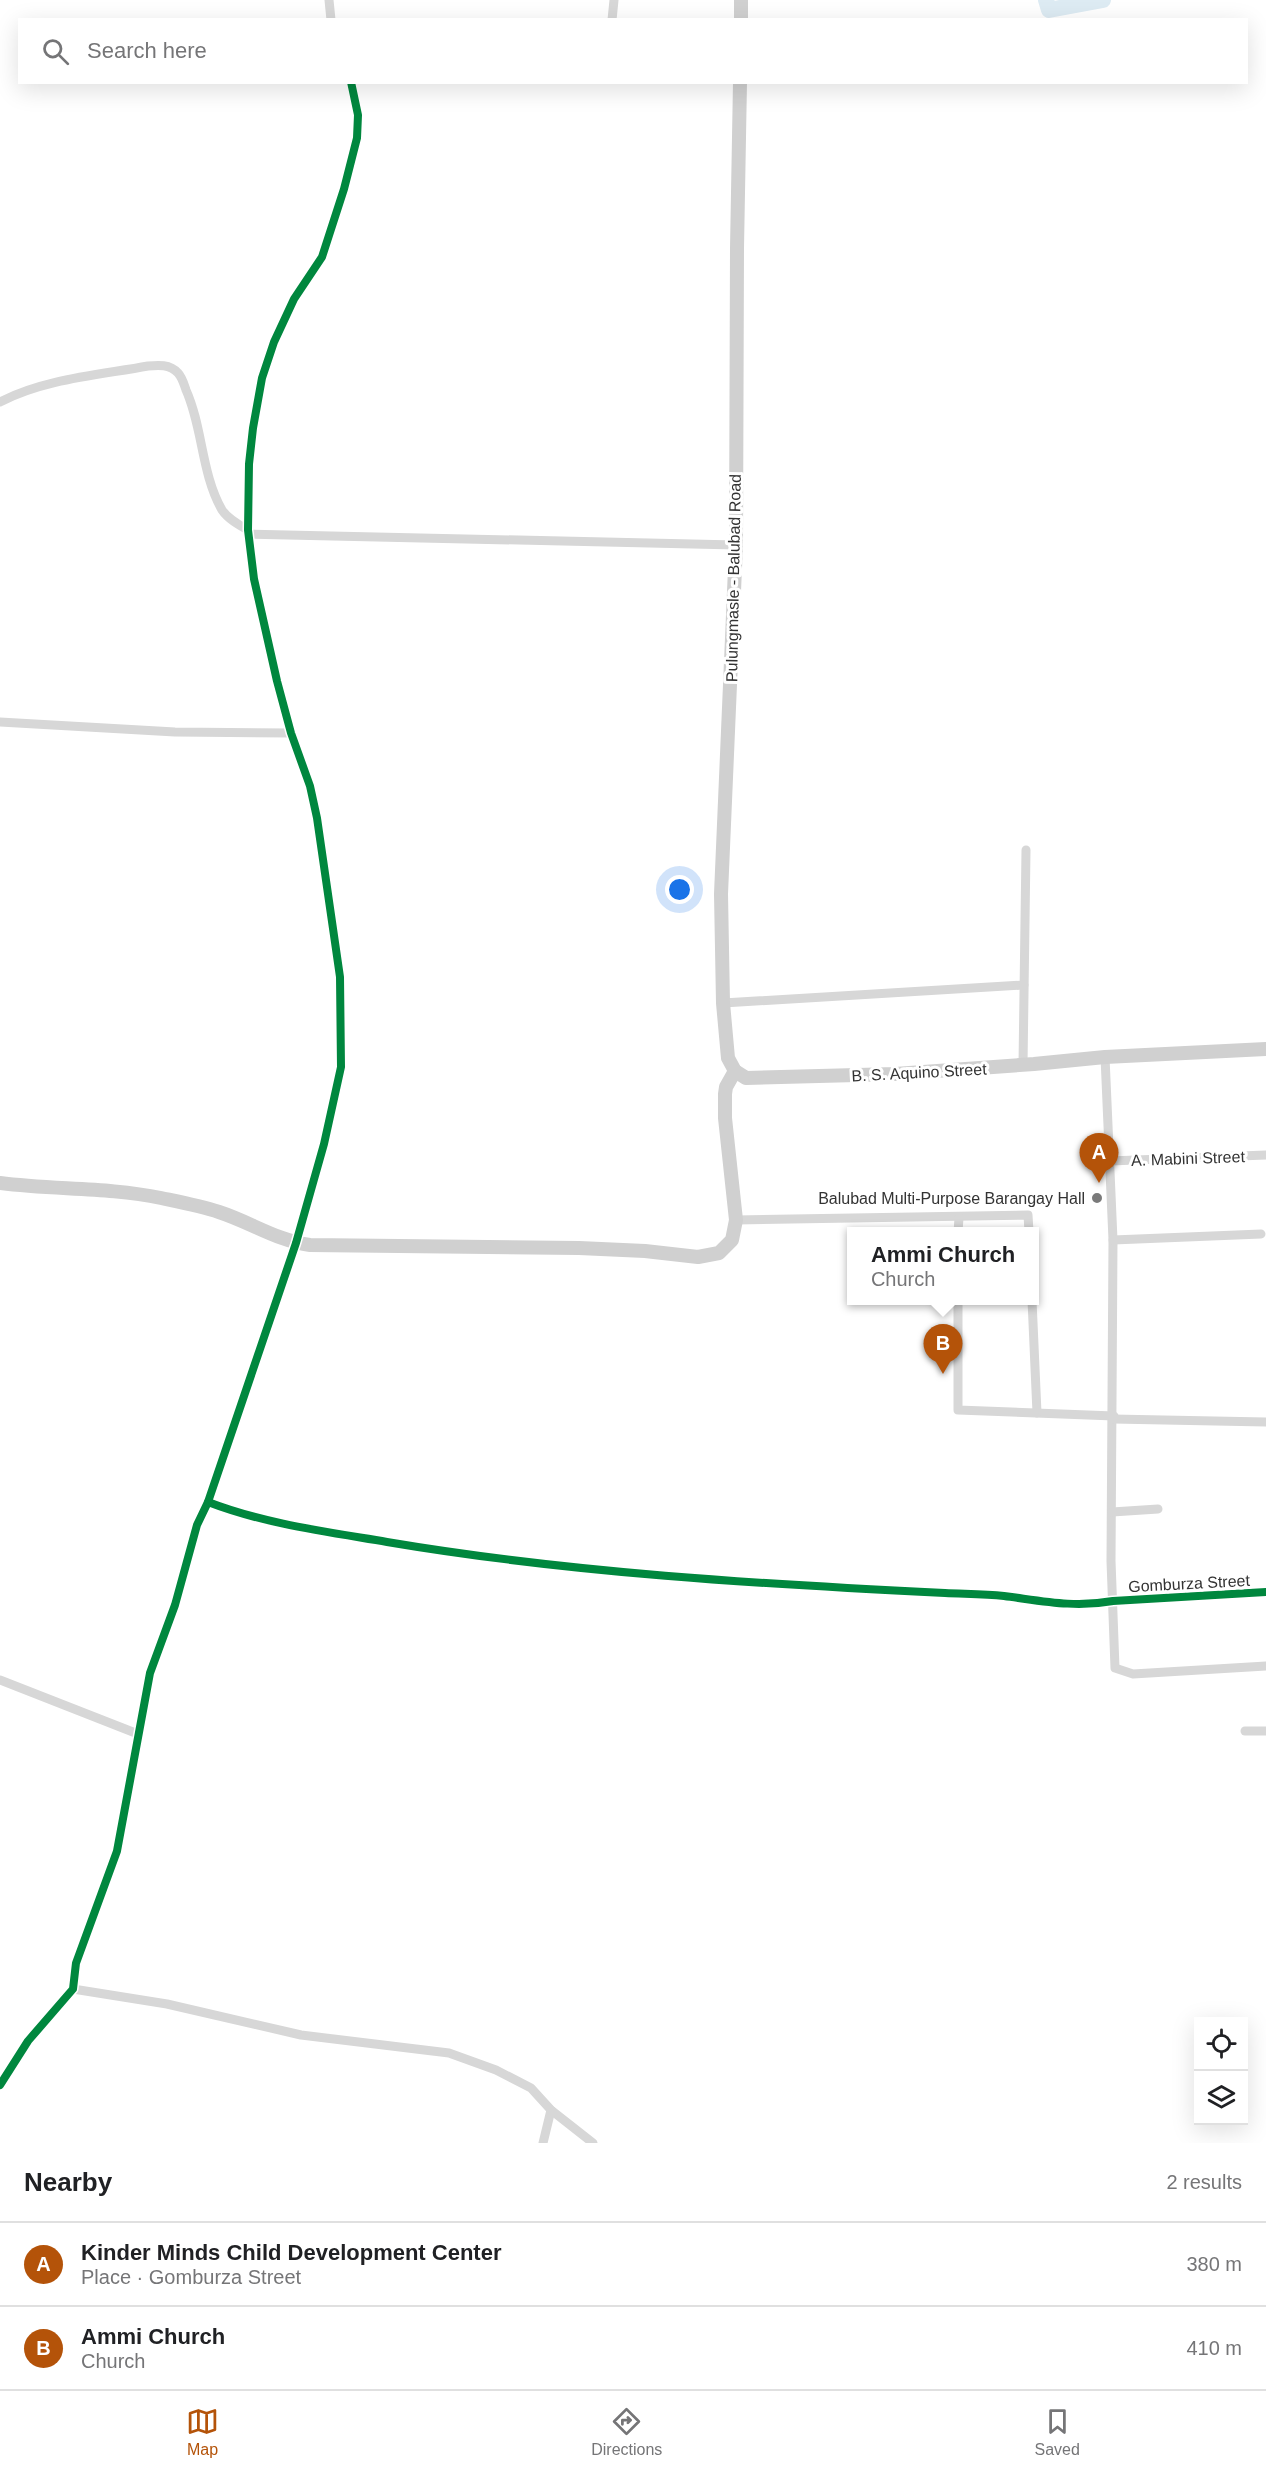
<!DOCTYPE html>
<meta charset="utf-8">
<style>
body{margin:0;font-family:Arial,sans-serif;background:#f6f6f6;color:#202124}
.controls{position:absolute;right:18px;bottom:18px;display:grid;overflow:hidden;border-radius:0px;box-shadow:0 6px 24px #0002}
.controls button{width:54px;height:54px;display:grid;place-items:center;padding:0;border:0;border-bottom:2px solid #e0e0e0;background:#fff;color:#202124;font:30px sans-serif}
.you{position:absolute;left:680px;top:890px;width:21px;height:21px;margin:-15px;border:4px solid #fff;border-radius:50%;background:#1a73e8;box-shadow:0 0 0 9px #1a73e833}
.badge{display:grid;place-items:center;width:39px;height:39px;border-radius:50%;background:#b45309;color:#fff;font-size:20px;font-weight:700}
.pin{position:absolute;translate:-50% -50px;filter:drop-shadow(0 2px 3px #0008)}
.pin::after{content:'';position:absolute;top:32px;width:21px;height:18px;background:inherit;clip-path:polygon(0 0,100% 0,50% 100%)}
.popup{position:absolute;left:847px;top:1227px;width:192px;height:78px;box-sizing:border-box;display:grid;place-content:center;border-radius:0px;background:#fff;filter:drop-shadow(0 2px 4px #0005);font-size:20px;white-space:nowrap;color:#757577}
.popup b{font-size:22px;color:#202124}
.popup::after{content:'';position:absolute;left:50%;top:100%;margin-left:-12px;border:12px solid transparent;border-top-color:#fff}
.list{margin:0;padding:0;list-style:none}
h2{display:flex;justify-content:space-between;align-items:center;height:78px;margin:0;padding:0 24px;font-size:26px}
h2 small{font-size:20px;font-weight:400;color:#757577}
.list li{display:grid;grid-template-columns:39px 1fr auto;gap:18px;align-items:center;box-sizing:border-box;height:84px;padding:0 24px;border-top:2px solid #e0e0e0}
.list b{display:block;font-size:22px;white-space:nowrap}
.list p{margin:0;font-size:20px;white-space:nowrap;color:#757577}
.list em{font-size:20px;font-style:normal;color:#757577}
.icon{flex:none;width:33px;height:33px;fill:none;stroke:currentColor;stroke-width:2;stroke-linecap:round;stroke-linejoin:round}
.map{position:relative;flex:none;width:1266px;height:2143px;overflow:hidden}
.search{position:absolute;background:#fff;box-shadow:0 6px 24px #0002;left:18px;right:18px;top:18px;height:66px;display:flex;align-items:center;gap:15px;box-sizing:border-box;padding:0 21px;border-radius:0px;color:#757577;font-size:22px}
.sheet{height:246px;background:#fff}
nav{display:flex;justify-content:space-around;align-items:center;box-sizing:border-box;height:84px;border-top:2px solid #e0e0e0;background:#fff;font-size:16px;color:#757577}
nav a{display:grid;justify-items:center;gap:3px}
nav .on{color:#b45309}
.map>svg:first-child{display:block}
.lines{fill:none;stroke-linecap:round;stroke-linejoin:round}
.river{stroke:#ddebf3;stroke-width:16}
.street{stroke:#d7d7d7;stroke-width:9}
.secondary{stroke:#d0d0d0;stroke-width:14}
.cycleway-casing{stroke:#fff;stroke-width:11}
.cycleway{stroke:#00873e;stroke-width:8}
.poi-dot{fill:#7a7a7a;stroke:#fff;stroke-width:2}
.labels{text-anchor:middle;stroke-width:6;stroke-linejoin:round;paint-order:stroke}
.street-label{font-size:16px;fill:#333;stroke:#fff}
.poi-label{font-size:16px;fill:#333;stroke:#fff;text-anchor:end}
</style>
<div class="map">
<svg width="1266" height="2143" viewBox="0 0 1266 2143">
<rect width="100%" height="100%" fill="#fff"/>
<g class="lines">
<!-- river -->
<path class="river" d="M1046 0 1049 10 1103 0"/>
<!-- street -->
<g class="street">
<path d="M329 0 331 20"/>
<path d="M612 20 614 0"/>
<path d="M0 402C44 379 99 375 148 366 158 365 170 364 178 373 182 377 184 384 186 390 203 428 201 473 222 510 228 519 239 525 248 530"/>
<path d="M248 534 736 545"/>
<path d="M0 722 175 732 291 733"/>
<path d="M723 1003 1024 985"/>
<path d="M1105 1057 1113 1240 1111 1561 1115 1668 1133 1674 1266 1666"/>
<path d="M1023 1065 1026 850"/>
<path d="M1110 1161 1266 1155"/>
<path d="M736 1220 1028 1215 1029 1232"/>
<path d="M958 1232 959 1218"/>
<path d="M1113 1240 1261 1234"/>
<path d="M958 1300V1410L1114 1416"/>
<path d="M1032 1300 1037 1413"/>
<path d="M1113 1419 1266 1422"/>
<path d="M208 1502C265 1524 328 1532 387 1542 571 1573 759 1584 945 1593 964 1594 984 1594 1004 1596 1043 1601 1074 1608 1113 1601L1266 1592"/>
<path d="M1112 1512 1158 1509"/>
<path d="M0 1680 138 1734"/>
<path d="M1245 1731H1266"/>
<path d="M73 1989 167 2004 301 2035 449 2053 496 2070 531 2088 551 2110 593 2143"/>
<path d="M0 2085 28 2041 73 1989 76 1963 117 1851 150 1673 175 1605 197 1525 208 1502 296 1243 324 1144 341 1067 340 977 317 818 310 786 291 733 277 681 254 579 248 530 249 464 253 428 262 378 274 342 294 299 322 257 344 189 357 138 358 115 351 82"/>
<path d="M543 2143 551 2110"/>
</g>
<!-- secondary -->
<g class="secondary">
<path d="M741 20V0"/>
<path d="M735 1071 728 1058 723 1003 721 894 736 545 737 248 740 82"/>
<path d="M735 1071 746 1078 895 1074 1034 1064 1105 1057 1266 1049"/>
<path d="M0 1183C53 1190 108 1187 161 1198 180 1202 201 1206 219 1212 250 1222 278 1241 310 1245L579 1248 645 1251 698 1257 719 1253 732 1240 736 1220 725 1118V1094L726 1087 735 1071"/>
</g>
<defs>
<g id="cycleway">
<path d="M208 1502C265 1524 328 1532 387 1542 571 1573 759 1584 945 1593 964 1594 984 1594 1004 1596 1043 1601 1074 1608 1113 1601L1266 1592"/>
<path d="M0 2085 28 2041 73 1989 76 1963 117 1851 150 1673 175 1605 197 1525 208 1502 296 1243 324 1144 341 1067 340 977 317 818 310 786 291 733 277 681 254 579 248 530 249 464 253 428 262 378 274 342 294 299 322 257 344 189 357 138 358 115 351 82"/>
</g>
</defs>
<!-- cycleway casing -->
<use href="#cycleway" class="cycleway-casing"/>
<!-- cycleway -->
<use href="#cycleway" class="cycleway"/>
</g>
<!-- markers -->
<circle class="poi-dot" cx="1097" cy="1198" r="6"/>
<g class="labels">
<!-- street labels -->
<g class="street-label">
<text transform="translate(733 578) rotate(-89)" y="6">Pulungmasle - Balubad Road</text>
<text transform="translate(919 1072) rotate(-3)" y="6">B. S. Aquino Street</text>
<text transform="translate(1188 1158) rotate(-2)" y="6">A. Mabini Street</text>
<text transform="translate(1189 1583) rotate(-3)" y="6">Gomburza Street</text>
</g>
<!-- poi labels -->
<g class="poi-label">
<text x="1085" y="1204">Balubad Multi-Purpose Barangay Hall</text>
</g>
</g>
</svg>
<div class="controls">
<button><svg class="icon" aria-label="locate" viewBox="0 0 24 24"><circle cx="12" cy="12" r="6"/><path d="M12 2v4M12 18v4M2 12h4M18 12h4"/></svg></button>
<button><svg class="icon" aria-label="layers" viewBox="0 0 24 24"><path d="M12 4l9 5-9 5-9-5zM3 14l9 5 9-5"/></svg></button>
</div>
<div class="you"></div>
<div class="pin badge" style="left:1099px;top:1183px">A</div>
<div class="pin badge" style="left:943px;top:1374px">B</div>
<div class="popup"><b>Ammi Church</b>Church</div>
<div class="search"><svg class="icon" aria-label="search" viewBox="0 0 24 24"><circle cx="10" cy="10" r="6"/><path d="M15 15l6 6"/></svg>Search here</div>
</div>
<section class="sheet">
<h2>Nearby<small>2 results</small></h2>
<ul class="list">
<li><span class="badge">A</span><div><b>Kinder Minds Child Development Center</b><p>Place · Gomburza Street</p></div><em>380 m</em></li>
<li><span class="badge">B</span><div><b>Ammi Church</b><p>Church</p></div><em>410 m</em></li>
</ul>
</section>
<nav>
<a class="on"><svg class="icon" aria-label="map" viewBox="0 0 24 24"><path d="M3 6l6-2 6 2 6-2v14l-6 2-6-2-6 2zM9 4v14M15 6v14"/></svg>Map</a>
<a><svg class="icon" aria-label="directions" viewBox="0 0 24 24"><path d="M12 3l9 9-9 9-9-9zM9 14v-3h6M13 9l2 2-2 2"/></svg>Directions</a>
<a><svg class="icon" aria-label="saved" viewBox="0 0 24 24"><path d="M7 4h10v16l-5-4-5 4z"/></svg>Saved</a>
</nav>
